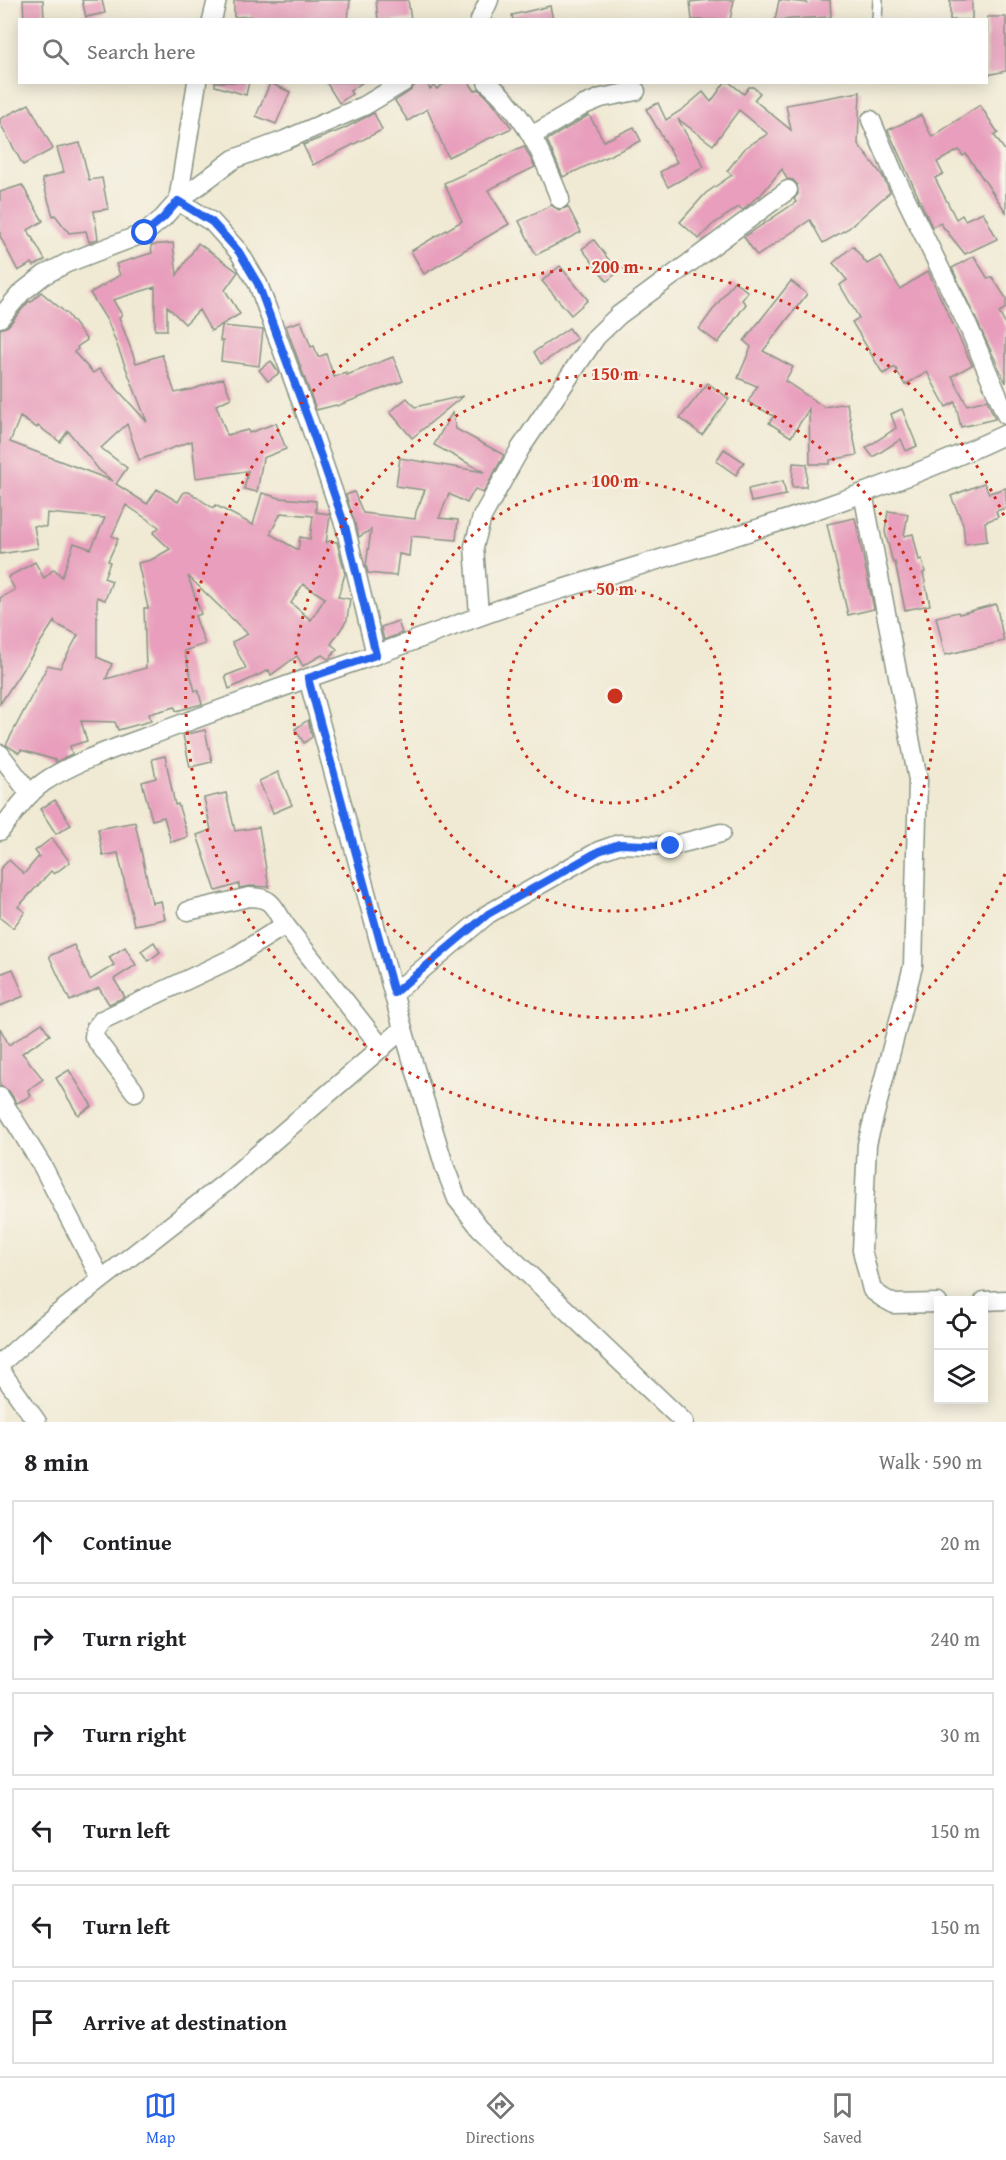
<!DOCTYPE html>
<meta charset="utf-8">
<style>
body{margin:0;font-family:"Gentium Book Plus",serif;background:#f2f2f2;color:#202124}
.controls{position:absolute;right:18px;bottom:18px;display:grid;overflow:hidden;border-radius:0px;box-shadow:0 3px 15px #0003}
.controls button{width:54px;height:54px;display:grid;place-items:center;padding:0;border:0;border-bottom:2px solid #e0e0e0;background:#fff;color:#202124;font:30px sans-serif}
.stop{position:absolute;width:18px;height:18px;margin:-14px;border:4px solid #2563eb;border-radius:50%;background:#fff}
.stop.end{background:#2563eb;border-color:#fff;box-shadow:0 2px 6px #0008}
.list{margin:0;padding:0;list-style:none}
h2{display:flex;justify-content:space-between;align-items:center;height:78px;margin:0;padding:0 24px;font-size:26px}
h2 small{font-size:20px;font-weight:400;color:#757577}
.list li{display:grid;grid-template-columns:39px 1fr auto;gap:18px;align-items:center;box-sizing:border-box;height:84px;margin:0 12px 12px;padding:0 12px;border:2px solid #e0e0e0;border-radius:0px}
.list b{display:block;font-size:22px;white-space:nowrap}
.list em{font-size:20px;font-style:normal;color:#757577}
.icon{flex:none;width:33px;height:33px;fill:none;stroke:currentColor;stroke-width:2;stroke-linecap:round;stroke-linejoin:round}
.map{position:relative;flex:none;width:1006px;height:1422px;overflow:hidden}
.search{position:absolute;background:#fff;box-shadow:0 3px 15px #0003;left:18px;right:18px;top:18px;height:66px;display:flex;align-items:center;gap:15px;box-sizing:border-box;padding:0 21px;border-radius:0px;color:#757577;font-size:22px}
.sheet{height:654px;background:#fff}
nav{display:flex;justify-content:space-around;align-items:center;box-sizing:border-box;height:84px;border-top:2px solid #e0e0e0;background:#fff;font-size:16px;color:#757577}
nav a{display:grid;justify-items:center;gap:3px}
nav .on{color:#2563eb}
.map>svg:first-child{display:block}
.building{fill:#e89ebc;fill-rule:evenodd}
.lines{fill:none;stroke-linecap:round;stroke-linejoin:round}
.lane-casing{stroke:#889484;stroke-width:12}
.street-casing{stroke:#889484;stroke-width:21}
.lane{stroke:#fff;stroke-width:9}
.street{stroke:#fff;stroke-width:18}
.route{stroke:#2563eb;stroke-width:8}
.ring{fill:none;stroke:#c8321e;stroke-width:3;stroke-dasharray:3 6}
.centre{fill:#c8321e;stroke:#f7f3e8;stroke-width:3}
.ring-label{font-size:18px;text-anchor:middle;font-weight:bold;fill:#c8321e;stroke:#f7f3e8;stroke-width:4.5;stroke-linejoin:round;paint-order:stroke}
</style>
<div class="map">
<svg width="1006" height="1422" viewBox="0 0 1006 1422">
<rect width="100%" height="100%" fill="#f7f3e8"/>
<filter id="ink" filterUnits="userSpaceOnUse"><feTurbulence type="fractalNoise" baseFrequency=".0167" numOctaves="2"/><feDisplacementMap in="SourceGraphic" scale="12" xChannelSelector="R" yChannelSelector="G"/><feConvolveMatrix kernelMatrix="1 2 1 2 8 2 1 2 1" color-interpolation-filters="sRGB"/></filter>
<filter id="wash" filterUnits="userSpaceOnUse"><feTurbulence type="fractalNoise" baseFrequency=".008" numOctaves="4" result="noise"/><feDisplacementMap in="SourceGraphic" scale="24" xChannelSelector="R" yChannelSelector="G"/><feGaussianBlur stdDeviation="1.35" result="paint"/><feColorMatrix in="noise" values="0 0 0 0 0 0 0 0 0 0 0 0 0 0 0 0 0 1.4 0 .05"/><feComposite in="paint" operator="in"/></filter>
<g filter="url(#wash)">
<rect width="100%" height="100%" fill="#f0ead4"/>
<g id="blocks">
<!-- building -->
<g class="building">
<path d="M23 0H43L44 20H24Z"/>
<path d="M82 0H102L105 13 86 17Z"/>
<path d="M234 0H350L348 20H251L250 16 234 17Z"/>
<path d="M376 0H408L411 20H378Z"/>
<path d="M709 0H734L730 20H692L690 2Z"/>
<path d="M779 0 807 3V0H830L831 17 775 20Z"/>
<rect x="950" y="0" width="22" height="20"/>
<path d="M550 6 553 20H513L512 15Z"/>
<path d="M987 17H1006V71L987 75Z"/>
<path d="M215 82H249L246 95 215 86Z"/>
<path d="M326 82H363L350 91 352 94 339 103Z"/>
<path d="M417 82H426L430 89 434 86 437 89 446 82H469L475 91 479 89 493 103 512 128 448 157 427 109 408 121 395 101 410 91Z"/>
<path d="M725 82H729L744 94 749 87H753L760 93 754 100 791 130 786 105 860 92 858 144 882 175 890 192 849 228 823 243 810 220 757 256 744 237 796 202 794 199 798 194 797 184 793 180 787 179 782 169 759 197 758 196 743 210 739 207 712 225 699 239 680 222 706 193 732 175 727 171 746 147 768 134 739 110 713 145 678 119 704 167 668 187 660 172 677 162 646 109 658 103 666 120 683 109 703 92 711 102Z"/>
<path d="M270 83 290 92 276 124 256 116Z"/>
<path d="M29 104 53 149 23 165 0 123V119Z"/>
<path d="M980 105 998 133 994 135 1006 152V212L966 154 963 156 959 150 937 162 943 174 935 178 956 219 962 215 965 220 983 212 997 239 965 254 940 223 932 227 888 130 921 115 932 137Z"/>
<path d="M374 113 382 130 313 165 303 145 343 129Z"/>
<path d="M589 115 604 141 634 127 641 141 563 177 547 140Z"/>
<path d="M80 143 89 180 102 178 108 209 94 211 98 239 89 242 86 231 69 233 55 215 53 216 42 179 64 172 57 148Z"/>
<path d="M524 146 535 167 488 190 509 224 424 274 411 251 462 221 444 183Z"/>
<path d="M22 185 43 221 28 230 45 260 34 266 32 263 18 271 0 236V192Z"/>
<path d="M551 205 559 210 568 207 581 232 536 255 519 221Z"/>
<path d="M594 240 618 272 607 281 582 249Z"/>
<path d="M173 243 177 275 198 243 238 272 225 290 240 314 211 331 199 310 185 324 167 306V330H155V287L113 300 122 315 119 317 136 363 162 355 175 393 194 389 223 378 231 398 216 405 227 435 248 430 249 433 276 423 286 449 263 458 257 492 244 489 248 471 196 478 192 441 139 460 127 424 101 448 127 468 116 484 147 504 157 489 178 502 184 492H189L213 508 215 505 253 525 262 493 280 498 316 501V512L329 514 330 516 326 543 329 541 337 542 345 574 338 597 350 599 347 620 331 644 337 649 330 658 328 659 322 655 303 666 297 656 271 675 269 670 229 689 225 676 246 668 232 642 248 634 188 576 201 614 195 616 205 644 184 651 195 691 198 690 202 704 176 711 175 707 149 714 151 721 118 730 115 722 81 721 87 741 70 746 72 754 56 762 55 760 21 750 19 753 6 745 48 665 60 668 78 635 54 623 55 620 0 704V598L15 590 8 577 35 562 44 578 54 569 62 577 74 543 91 549 105 518 47 513 46 527 34 526 38 548 0 554V329L8 326 29 301 31 302 41 292 67 314 87 340 77 347 78 349 74 352 93 373 99 369 147 422 108 322 90 293 120 275 116 264 152 253 151 245ZM20 417 37 428 38 426 60 442 68 431 99 470 113 481 10 442ZM126 505 159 527 153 533 170 549 151 560 138 563 148 608H144L146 668 106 679 112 664 97 657V597L105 600 112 581 104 578 110 562 108 561 118 539 112 536ZM281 513 313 516 310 539 300 537 298 550 270 534ZM303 584 325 598 311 620 291 603Z"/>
<path d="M853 246 867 264 881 256 900 289 928 271 972 365 952 376 967 405 987 400 995 419 961 427 955 402 946 407 927 372 905 385 895 367 883 374 852 322 859 318 840 285 847 280 833 263Z"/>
<path d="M974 256 988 279 992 277 1006 298V308L999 312 1006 326V383L952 268Z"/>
<path d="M560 266 588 300 571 315 542 281Z"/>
<path d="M734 281 748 292 742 300 746 304 718 343 699 329Z"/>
<path d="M791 281 807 294 763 351 793 367 785 381 824 407 847 403 857 455 830 460V464H810L809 409 791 437 769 423 774 416 748 402 757 386 738 378 751 347 744 341Z"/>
<path d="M301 321 311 347 314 346 318 357 326 354 334 377 346 373 347 375 393 357 403 381 337 406 336 405 316 410 286 326Z"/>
<path d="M222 326 263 330 259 366 221 361 223 341H220Z"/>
<path d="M569 328 577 339 541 364 534 352Z"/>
<path d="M271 361 279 373 268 381 259 370Z"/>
<path d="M708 383 729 399 702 435 680 418Z"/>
<path d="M463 396 412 438 390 412 407 398 415 407Z"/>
<path d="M902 409 917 446 906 451 901 439 873 457 866 448 896 428 891 414Z"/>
<path d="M452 413 456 429 504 455 483 493 475 489 467 503 449 494 439 518 458 520 456 540 411 536 409 556 399 554 396 576 368 573 366 566 371 530 359 537 346 495 354 492 363 513 415 519 416 512 425 490 396 486 400 458 484 472 434 445Z"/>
<path d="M724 449 744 462 736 475 716 461Z"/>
<path d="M793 463 807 464 806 487H792Z"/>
<path d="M783 481 786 495 751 502 748 489Z"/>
<path d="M984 483 989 493 1006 488V508L996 511 998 517 985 522 987 541 965 544 963 524 951 496Z"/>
<path d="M888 511 908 514 904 536 913 534 919 560 922 559 925 572 923 573 930 605 905 610 895 562 893 563 885 532Z"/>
<path d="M855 518 874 609 848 615 827 524Z"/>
<path d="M996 604 1004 641 945 655 936 617 958 612 959 614Z"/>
<path d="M398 621 402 633 384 640 381 627Z"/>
<path d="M308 720 312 737 304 743 295 729Z"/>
<path d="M205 730 212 762 190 767 183 735Z"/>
<path d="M165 756 175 805 178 804 188 837 171 842 164 817 152 820 142 782 156 778 152 759Z"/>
<path d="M278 772 292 805 273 813 259 781Z"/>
<path d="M226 793 235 831 259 827 269 887 250 886 239 888V884L216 891 197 835 211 830 204 798Z"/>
<path d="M55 800 71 825 56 834 40 809Z"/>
<path d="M135 822 152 903 161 901 165 919 134 925 118 853 103 856 98 829Z"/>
<path d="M52 838 70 862 54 874 51 871 18 907 25 912 13 928 0 918V869L9 860 24 874 39 856 35 851Z"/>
<path d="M154 942 160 952 148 961 141 951Z"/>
<path d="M74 945 90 980 114 965 109 957 125 947 136 965 114 979 125 997 109 1004 99 988 70 1001 49 956Z"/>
<path d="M13 969 24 996 0 1006V974Z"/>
<path d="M42 1023 50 1035 22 1053 43 1079 28 1090 31 1096 17 1103 9 1091 0 1086V1028L9 1045Z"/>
<path d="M69 1070 92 1106 78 1115 56 1078Z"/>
</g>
</g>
</g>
<g filter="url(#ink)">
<use href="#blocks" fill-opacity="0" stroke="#889484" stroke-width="1.5"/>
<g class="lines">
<defs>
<path id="lane" d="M877 20 878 0"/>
<g id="street">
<path d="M212 20 217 0"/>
<path d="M480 20 489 0"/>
<path d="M487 82C526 115 542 153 560 199"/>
<path d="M871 120 895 176 969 328 1006 415"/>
<path d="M533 135 584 105 601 98 636 91"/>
<path d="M0 318 21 293 44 275 67 263 145 233 163 218 178 201 197 82"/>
<path d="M863 493 918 780 913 966 867 1144 862 1250 872 1290 883 1298 894 1304 938 1303"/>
<path d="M479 615 474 546 482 517 520 449 596 337 619 315 788 190"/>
<path d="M376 655 345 526 309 422 258 284 239 252 212 222 178 201 234 159 285 140 364 106 404 82"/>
<path d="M308 678 403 1029 444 1165 457 1199 480 1228 684 1422"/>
<path d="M0 754 30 794"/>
<path d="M0 831C13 814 27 794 44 782 76 760 128 744 165 730 230 706 295 682 360 660 419 640 476 616 536 597 693 548 856 505 1006 434"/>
<path d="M188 911 249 897C273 897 273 907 285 925"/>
<path d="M394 993 488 914 599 851 619 844 671 846 721 833"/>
<path d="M135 1092 94 1037 95 1029 102 1020 231 959 285 925 382 1048"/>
<path d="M0 1097 43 1167 101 1279"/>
<path d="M984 1301 1006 1300"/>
<path d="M0 1364 42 1326 225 1183 403 1029"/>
<path d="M0 1370 37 1422"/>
</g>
</defs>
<!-- lane casing -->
<use href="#lane" class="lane-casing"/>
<!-- street casing -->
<use href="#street" class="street-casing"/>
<!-- lane -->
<use href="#lane" class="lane"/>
<!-- street -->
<use href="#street" class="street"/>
</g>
</g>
<g class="lines" filter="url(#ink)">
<!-- route -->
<path class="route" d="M145 233 163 218 178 201 212 222 239 252 258 284 309 422 345 526 376 655 308 678 394 993 488 914 599 851 619 844 671 846"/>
</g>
<!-- distance rings -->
<g class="ring">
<circle cx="615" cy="696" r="107"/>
<circle cx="615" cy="696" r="215"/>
<circle cx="615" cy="696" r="322"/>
<path d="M1005 874A429 429 0 1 1 1005 518"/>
</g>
<circle cx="615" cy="696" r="9" class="centre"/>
<g class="ring-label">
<text x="615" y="273">200 m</text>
<text x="615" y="380">150 m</text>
<text x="615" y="487">100 m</text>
<text x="615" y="595">50 m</text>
</g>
</svg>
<div class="controls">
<button><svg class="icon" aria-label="locate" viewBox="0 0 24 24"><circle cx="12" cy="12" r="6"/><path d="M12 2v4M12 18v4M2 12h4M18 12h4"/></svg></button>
<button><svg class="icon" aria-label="layers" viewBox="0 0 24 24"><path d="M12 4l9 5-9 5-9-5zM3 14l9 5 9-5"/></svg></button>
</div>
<div class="stop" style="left:145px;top:233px"></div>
<div class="stop end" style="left:671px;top:846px"></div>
<div class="search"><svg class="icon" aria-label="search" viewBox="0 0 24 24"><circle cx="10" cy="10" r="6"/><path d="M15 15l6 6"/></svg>Search here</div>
</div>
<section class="sheet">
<h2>8 min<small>Walk · 590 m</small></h2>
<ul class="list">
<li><svg class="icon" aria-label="ahead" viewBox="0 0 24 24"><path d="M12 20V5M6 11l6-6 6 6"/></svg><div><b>Continue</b></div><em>20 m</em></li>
<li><svg class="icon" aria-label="right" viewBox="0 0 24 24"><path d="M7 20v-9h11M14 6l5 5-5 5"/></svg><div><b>Turn right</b></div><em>240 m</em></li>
<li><svg class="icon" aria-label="right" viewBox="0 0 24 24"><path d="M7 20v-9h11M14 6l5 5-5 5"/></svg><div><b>Turn right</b></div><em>30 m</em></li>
<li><svg class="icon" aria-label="left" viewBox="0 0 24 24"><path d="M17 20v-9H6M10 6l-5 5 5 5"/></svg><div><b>Turn left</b></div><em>150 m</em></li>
<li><svg class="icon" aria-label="left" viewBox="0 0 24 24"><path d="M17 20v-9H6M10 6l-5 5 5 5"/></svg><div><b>Turn left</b></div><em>150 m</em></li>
<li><svg class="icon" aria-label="arrive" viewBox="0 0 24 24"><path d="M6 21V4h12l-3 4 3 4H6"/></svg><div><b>Arrive at destination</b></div></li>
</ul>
</section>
<nav>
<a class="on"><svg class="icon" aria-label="map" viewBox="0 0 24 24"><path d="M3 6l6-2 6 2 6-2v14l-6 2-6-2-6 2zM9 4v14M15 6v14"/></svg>Map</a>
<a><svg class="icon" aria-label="directions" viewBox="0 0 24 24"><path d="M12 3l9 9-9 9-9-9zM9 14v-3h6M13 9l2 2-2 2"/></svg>Directions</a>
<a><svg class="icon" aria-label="saved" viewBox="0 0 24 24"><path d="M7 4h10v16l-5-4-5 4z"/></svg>Saved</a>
</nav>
